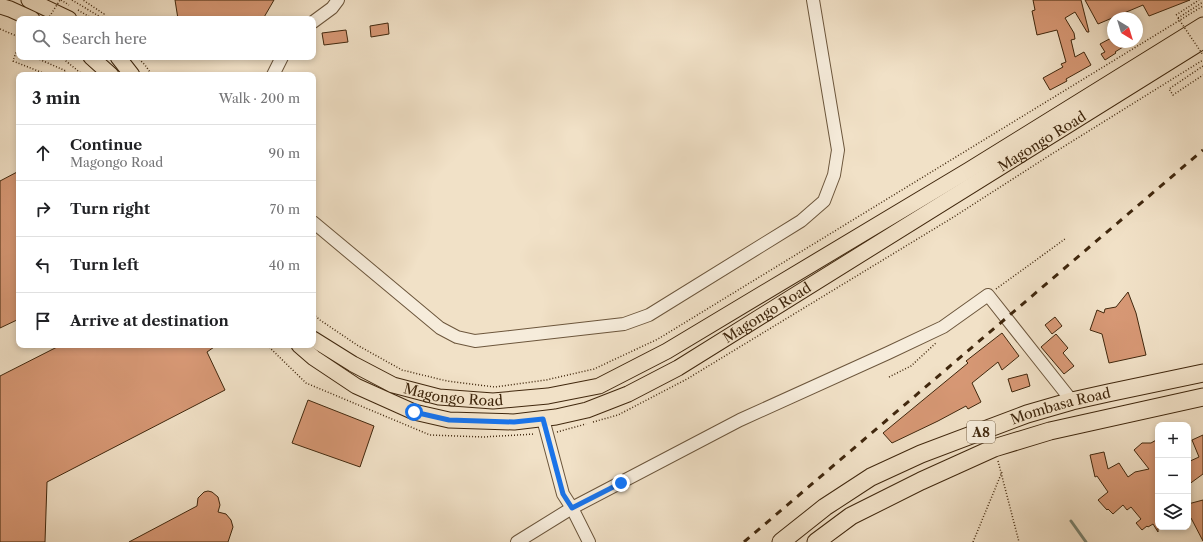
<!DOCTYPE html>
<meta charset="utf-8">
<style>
body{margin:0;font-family:"Libre Caslon Text",serif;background:#f2f2f2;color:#202124}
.controls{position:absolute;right:12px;bottom:12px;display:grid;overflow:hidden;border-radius:8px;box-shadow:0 2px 6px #0003}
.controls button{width:36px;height:36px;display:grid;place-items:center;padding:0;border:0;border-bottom:1px solid #e0e0e0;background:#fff;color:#202124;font:20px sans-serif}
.compass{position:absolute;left:1107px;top:12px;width:36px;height:36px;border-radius:50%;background:#fff;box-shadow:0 2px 6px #0003;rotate:142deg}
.stop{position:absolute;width:12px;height:12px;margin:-9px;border:3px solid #1a73e8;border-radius:50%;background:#fff}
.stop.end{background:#1a73e8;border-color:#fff;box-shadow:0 1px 4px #0008}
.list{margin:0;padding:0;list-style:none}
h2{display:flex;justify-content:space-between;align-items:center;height:52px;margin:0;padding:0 16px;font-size:17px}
h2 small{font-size:13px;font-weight:400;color:#757577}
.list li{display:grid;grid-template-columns:26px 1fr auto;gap:12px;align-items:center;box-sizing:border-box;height:56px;padding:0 16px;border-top:1px solid #e0e0e0}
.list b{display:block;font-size:15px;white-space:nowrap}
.list p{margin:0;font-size:13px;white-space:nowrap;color:#757577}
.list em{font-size:13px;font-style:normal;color:#757577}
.icon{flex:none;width:22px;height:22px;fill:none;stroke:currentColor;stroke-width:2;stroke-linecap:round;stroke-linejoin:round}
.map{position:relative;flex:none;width:1203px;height:542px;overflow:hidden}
.search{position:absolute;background:#fff;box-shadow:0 2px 6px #0003;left:16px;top:16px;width:300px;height:44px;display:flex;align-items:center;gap:10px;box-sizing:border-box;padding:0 14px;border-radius:8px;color:#757577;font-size:15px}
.panel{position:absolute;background:#fff;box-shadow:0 2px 6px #0003;left:16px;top:72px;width:300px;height:276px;border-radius:8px}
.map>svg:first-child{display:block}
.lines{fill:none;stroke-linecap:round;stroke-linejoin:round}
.stream{stroke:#778271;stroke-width:3}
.building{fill:#d79875;stroke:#40270d}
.minor-casing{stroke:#6c563c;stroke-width:14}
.major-casing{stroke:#40270d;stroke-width:17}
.highway-casing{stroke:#40270d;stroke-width:19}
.path{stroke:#40270d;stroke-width:1.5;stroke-dasharray:1 2;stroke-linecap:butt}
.minor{stroke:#f6ecdb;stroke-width:12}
.major{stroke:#f1e1c7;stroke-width:15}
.highway{stroke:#f1e1c7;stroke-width:17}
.rail{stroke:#40270d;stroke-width:3;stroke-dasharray:7 7;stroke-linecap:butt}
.path-bridge{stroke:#40270d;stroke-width:1.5;stroke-dasharray:1 2;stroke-linecap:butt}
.route{stroke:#1a73e8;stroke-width:5}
.labels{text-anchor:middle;stroke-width:4;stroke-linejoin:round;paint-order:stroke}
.shield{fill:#f6ecdb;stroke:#77624b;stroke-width:1}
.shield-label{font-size:13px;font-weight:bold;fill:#40270d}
.street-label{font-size:14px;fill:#40270d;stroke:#f6ecdb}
</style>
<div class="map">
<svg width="1203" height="542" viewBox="0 0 1203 542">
<rect width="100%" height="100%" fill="#f1e1c7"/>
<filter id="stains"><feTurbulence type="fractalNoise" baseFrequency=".005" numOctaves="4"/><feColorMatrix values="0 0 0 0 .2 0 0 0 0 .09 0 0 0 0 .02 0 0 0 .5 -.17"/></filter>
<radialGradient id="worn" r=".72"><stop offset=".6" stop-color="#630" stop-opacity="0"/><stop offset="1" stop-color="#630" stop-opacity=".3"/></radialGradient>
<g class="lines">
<!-- stream -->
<path class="stream" d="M1071 521 1086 542"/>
</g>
<!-- building -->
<g class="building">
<path d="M175 0H274L263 19H178Z"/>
<path d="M1033 0H1081L1089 32H1087L1075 12 1065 18 1074 33 1075 39 1071 40 1075 57 1084 52 1091 65 1066 79 1067 81 1050 90 1043 78 1063 67 1061 64 1066 62 1057 30 1037 35 1032 11 1035 10Z"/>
<path d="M1085 0H1190L1149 16 1143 5 1098 24Z"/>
<path d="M388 23 389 34 371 37 370 26Z"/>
<path d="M346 30 348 42 324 45 322 33Z"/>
<path d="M1113 37V42H1131L1115 52 1116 53 1105 60 1101 54 1105 52 1100 44Z"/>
<path d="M19 171V319L0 328V181Z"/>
<path d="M1128 292 1136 313 1146 355 1109 363 1102 334 1090 330 1097 310 1104 313 1105 309 1116 307Z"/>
<path d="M1055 317 1062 326 1052 334 1045 325Z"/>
<path d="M1002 333 1019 356 1002 370 998 362 972 383 981 402 968 409 966 406 938 421 892 443 883 433 968 363 966 361Z"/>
<path d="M1056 334 1068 348 1063 353 1074 366 1064 374 1041 347Z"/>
<path d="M61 345H217L207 352 225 390 47 482 45 542H0V376Z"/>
<path d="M1027 374 1030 386 1012 392 1008 379Z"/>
<path d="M308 400 374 426 360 467 292 443Z"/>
<path d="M1203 435V474L1188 485V462L1199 457 1192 440Z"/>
<path d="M1158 439V464L1156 465 1158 468 1156 469 1158 472V532L1153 524 1148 527 1147 526 1142 530 1136 523 1141 519 1131 507 1127 510 1123 505 1113 514 1108 509 1107 510 1098 500 1108 492 1097 476 1095 477 1090 455 1104 452 1108 469 1119 463 1128 477 1135 472 1149 469 1134 450 1142 443H1151Z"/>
<path d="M208 491 212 492 218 497 220 505 218 512 226 514 231 520 233 527 228 542H129L197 506 198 498 204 492Z"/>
<path d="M1203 500V541L1191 518 1188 519V504Z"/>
</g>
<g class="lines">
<defs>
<g id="minor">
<path d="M313 22 332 8 338 0"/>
<path d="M273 75 282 57"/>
<path d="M313 222 440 328 457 337 475 341 624 324 649 315 801 221 824 201 834 175 838 150 813 0"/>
<path d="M543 419 563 494 572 508 589 542"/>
<path d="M517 542 572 508 740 420 888 353 943 327 988 295 1072 401"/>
</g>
<g id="major">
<path d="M29 0 69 19"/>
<path d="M0 6 10 9 32 19"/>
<path d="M91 57 111 75"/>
<path d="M118 57 132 75"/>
<path id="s1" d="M313 339 353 364 393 385 439 397 493 401 548 396 599 386 667 351 969 170 1203 25"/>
<path id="s2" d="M299 345 314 358 356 386 414 412 449 420 514 422 556 417 587 410 628 394 678 368 1203 41"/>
</g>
<g id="highway">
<path id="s3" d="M781 542 825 507 871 477 921 454 1027 414 1072 401 1108 393 1203 373"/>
<path d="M816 542 851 516 921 481 994 448 1050 431 1203 397"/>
</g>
</defs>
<!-- minor casing -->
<use href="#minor" class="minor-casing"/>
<!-- major casing -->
<use href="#major" class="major-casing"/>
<!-- highway casing -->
<use href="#highway" class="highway-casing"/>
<!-- path -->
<g class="path">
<path d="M61 0 69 5"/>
<path d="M72 0 102 18 104 14 83 0"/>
<path d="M78 10 93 19"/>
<path d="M1176 15 1199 0"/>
<path d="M1178 18 1203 2"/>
<path d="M0 29 19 37"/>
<path d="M19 44 13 61 48 75"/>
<path d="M34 57 66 71 64 75"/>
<path d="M61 57 83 75"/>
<path d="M137 57 145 65 152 75"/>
<path d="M1203 66 1169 89 1173 95 1203 75"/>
<path d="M996 289 1065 239"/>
<path d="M313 314 320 320 357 345 402 370 447 381 495 387 546 380 594 369 658 339 1203 6"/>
<path d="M267 345 306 383 430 435 483 437 535 434"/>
<path d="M889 377 911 366 937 342"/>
<path d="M593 422 618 415 687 379 952 218 1047 157 1203 60"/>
<path d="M557 432 586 424"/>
<path d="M998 461 1019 542"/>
<path d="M973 542 1002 472"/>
</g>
<!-- minor -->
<use href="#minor" class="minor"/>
<!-- major -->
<use href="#major" class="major"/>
<!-- highway -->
<use href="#highway" class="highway"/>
<!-- rail -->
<path class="rail" d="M744 542 1203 150"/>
<!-- path-bridge -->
<g class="path-bridge">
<path d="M1178 18 1203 55"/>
<path d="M48 19 60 0"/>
</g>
</g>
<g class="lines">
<!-- route -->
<path class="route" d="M414 412 449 420 514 422 543 419 563 494 572 508 621 483"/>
</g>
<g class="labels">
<!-- shield labels -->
<rect class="shield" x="967" y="421" width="28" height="22" rx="3"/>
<g class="shield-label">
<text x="981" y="437">A8</text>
</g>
<!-- street labels -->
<g class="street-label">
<text dy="5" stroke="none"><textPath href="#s2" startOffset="838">Magongo Road</textPath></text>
<text dy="5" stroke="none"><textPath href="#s2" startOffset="514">Magongo Road</textPath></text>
<text dy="5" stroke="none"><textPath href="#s1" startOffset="154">Magongo Road</textPath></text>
<text dy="5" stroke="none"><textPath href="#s3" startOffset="314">Mombasa Road</textPath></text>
</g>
</g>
<rect width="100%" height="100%" filter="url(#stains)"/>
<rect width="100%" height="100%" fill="url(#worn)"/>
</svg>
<div class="controls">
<button>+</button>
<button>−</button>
<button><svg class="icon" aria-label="layers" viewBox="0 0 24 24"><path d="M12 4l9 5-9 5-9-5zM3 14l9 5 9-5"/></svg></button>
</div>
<svg class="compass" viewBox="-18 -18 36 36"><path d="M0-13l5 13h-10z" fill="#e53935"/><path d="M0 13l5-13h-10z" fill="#757577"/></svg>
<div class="stop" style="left:414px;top:412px"></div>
<div class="stop end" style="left:621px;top:483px"></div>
<div class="search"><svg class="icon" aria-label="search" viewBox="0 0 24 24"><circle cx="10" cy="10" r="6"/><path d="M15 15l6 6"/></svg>Search here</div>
<section class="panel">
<h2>3 min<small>Walk · 200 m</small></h2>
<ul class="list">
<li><svg class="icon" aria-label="ahead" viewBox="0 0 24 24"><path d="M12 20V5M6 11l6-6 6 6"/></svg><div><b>Continue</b><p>Magongo Road</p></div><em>90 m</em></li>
<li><svg class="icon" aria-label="right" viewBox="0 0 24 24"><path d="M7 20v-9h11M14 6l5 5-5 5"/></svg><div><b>Turn right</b></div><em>70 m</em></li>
<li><svg class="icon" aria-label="left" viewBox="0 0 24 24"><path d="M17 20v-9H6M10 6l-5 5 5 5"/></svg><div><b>Turn left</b></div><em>40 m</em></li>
<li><svg class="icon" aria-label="arrive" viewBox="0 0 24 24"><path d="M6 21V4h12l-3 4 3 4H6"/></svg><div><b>Arrive at destination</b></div></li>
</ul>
</section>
</div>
